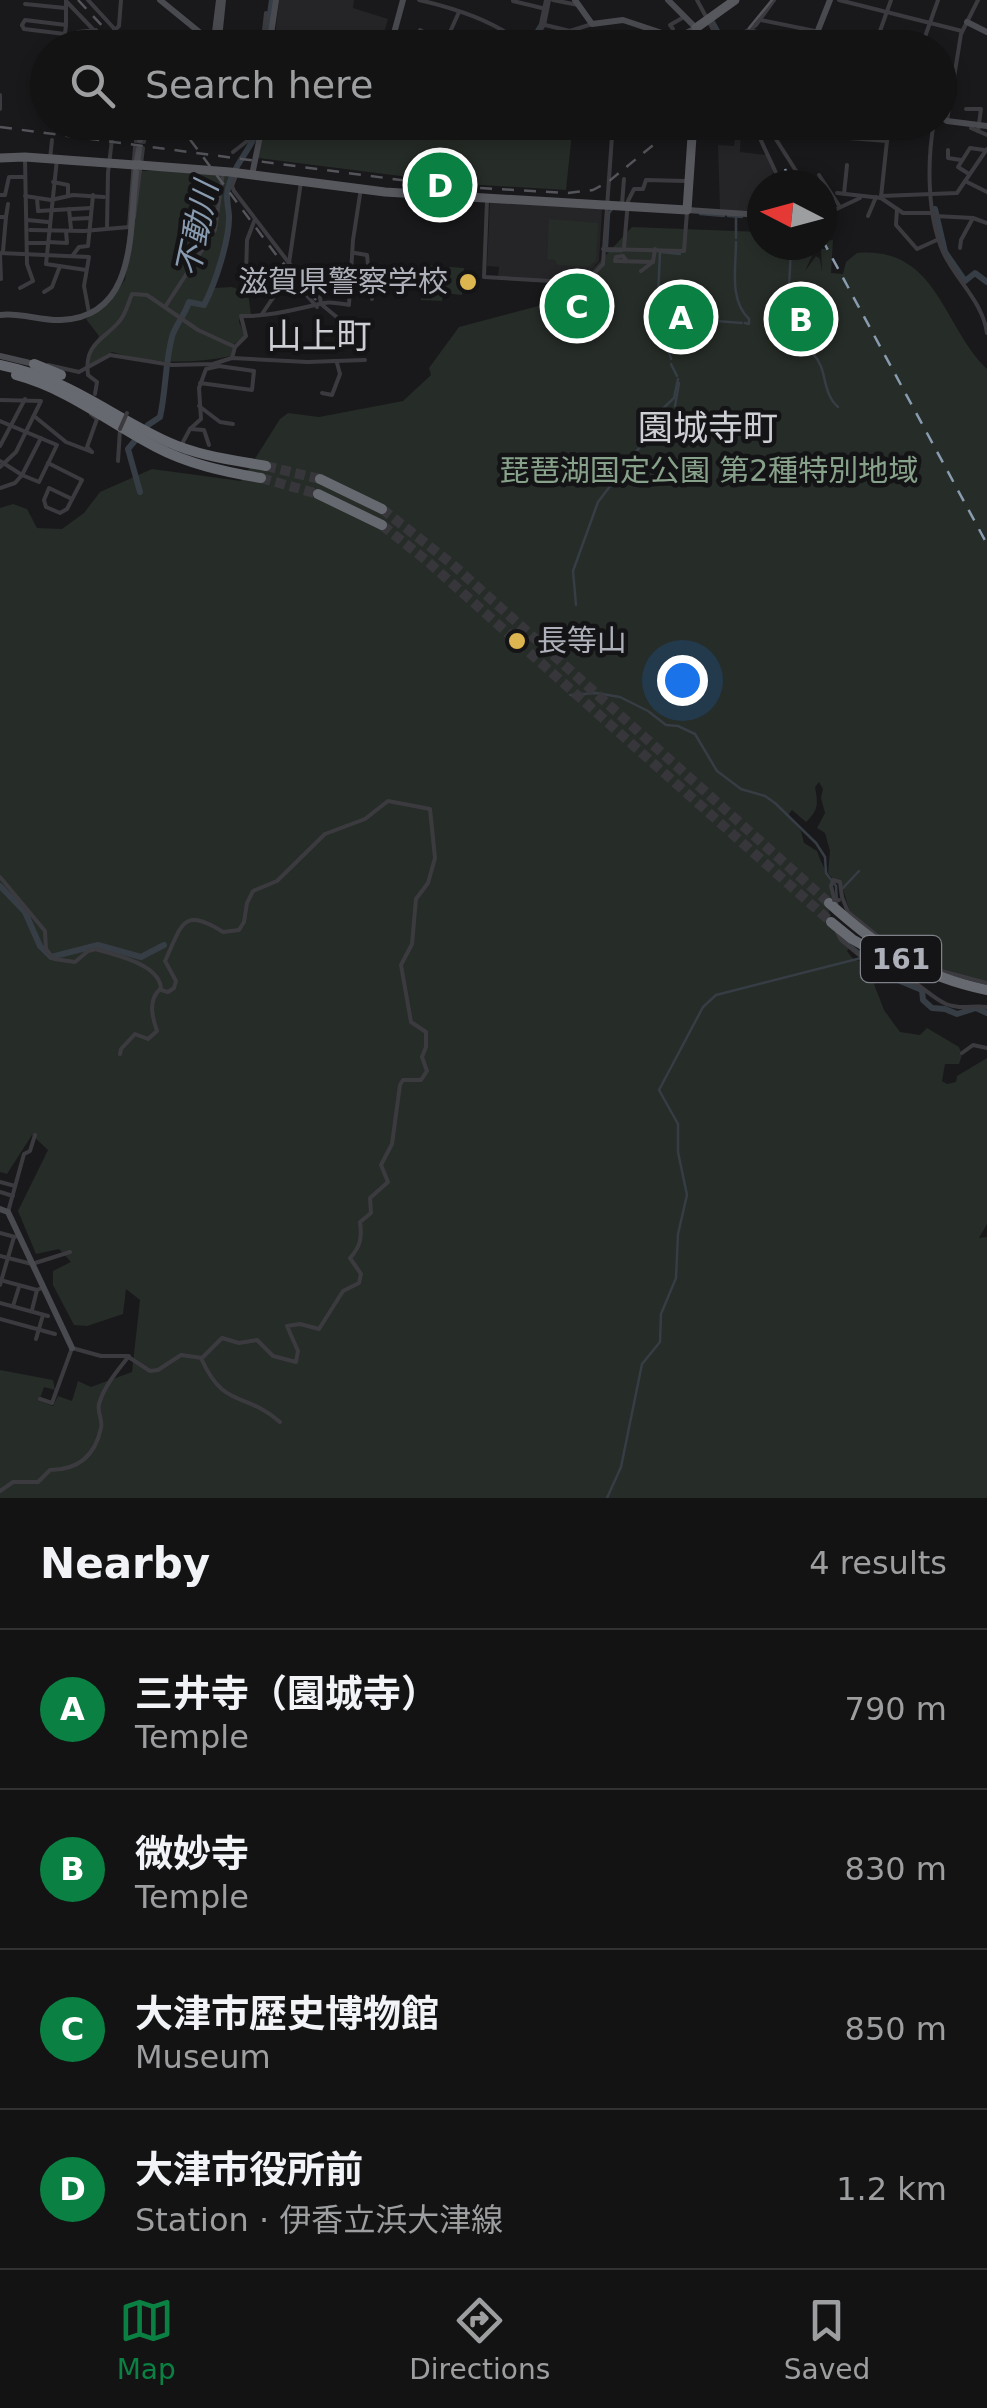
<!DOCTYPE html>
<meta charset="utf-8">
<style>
body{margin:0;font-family:"DejaVu Sans","Noto Sans JP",sans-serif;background:#1c1c1d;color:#f1f3f6}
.compass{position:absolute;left:747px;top:170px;width:90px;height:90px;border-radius:50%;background:#131314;box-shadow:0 5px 15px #0003;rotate:276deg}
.you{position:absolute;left:682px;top:680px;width:35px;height:35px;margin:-25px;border:8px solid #fff;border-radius:50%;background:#1a73e8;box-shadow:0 0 0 15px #1a73e833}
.badge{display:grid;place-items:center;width:65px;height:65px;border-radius:50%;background:#0b8043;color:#fff;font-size:32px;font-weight:700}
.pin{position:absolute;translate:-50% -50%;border:5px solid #fff;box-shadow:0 2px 10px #0006}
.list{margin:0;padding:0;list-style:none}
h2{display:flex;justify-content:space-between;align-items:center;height:130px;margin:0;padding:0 40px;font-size:42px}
h2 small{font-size:32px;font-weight:400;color:#9d9ea0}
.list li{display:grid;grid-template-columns:65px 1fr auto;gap:30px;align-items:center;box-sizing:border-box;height:160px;padding:0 40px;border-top:2px solid #323234}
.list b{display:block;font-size:38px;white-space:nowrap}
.list p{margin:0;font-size:32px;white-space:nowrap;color:#9d9ea0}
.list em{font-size:32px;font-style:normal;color:#9d9ea0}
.icon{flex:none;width:55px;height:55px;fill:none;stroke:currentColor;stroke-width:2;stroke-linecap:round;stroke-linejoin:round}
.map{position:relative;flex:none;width:987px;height:1498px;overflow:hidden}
.search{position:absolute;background:#131314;box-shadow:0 5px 15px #0003;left:30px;right:30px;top:30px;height:110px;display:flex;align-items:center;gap:25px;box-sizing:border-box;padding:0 35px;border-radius:55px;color:#9d9ea0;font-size:38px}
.sheet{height:770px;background:#131314}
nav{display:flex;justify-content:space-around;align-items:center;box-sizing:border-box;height:140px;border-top:2px solid #323234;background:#131314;font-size:28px;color:#9d9ea0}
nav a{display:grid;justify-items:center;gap:5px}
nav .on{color:#0b8043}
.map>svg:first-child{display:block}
.built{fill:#252528}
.green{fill:#262c27}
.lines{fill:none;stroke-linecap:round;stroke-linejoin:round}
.stream{stroke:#363d44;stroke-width:2.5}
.river{stroke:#363d44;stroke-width:6}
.ferry{stroke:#899baf;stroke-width:2.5;stroke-dasharray:12 10;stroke-linecap:butt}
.highway-tunnel{stroke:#37373b;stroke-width:10;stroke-dasharray:10 5;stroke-linecap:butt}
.street{stroke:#3b3b3f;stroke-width:4}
.secondary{stroke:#494a4f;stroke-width:6}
.primary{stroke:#57585e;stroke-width:9}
.highway{stroke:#676970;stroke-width:10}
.tram{stroke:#54555a;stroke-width:2.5}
.rail{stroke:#54555a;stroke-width:2.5;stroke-dasharray:12 10;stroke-linecap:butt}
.street-bridge{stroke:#3b3b3f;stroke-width:4}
.primary-bridge{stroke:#57585e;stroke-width:9}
.poi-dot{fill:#dcb550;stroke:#141416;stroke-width:4}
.labels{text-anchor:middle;stroke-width:9;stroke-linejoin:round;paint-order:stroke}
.shield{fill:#141416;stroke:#7f8188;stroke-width:2.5}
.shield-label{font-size:28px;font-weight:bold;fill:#adb0b9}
.poi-label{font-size:30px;fill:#adb0b9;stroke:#141416;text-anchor:end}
.park-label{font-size:30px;fill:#87a18a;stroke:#141416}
.water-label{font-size:32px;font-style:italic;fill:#899baf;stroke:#141416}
.quarter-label{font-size:35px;fill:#cecfd5;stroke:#141416}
</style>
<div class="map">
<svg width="987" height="1498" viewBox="0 0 987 1498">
<rect width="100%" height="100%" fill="#19191b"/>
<!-- built -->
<g class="built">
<path d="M279 0H354L353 8 388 19 380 47 274 45Z"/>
<path d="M736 131 741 132 740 152 766 155 773 170 772 185H762V213L720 210 718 145 734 146Z"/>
<path d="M490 202 602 209 599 261 581 282 498 277 499 267 487 266Z"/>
</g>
<!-- green -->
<g class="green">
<path d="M265 123H573L566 190 464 184 258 158Z"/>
<path d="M178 170 234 174 230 186 231 215 214 288 232 287 248 293 251 315H240L239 322 245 336 234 344 231 356C192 364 150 364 112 352L89 365 92 348 99 336 86 319 103 307 125 280 142 171Z"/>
<path d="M549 219 598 223 596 260 589 267 558 265 555 260 547 259Z"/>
<path d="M632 227 761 232 762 245H774L789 259 792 247 817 245 805 271 816 256 820 259 822 272 821 249H826L827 246 822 244V241L833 240 831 273 843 274 846 262 857 253C937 246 942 325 987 369V982L918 962 881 937 850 913 841 882 833 879 828 873 830 851 825 833 817 828 825 813 821 798 823 789 819 782 815 787C818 803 819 810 806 822L792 810 788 815 801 831 804 843 817 851C821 864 831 879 833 889 835 903 834 892 830 905 826 921 837 939 850 947L847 951 854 960 873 963 880 975 874 984 884 1010 900 1032 920 1035 927 1028 959 1047 962 1055 959 1064H945L942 1081 947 1084 956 1082 957 1076 987 1058V1224L979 1238 987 1237V1498H0V1370L53 1380 55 1390 44 1387 39 1401 53 1406 58 1396 72 1401 78 1381 91 1387 132 1372 140 1300 126 1289 123 1314 87 1326 74 1325 53 1285V1271L71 1262 59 1249 36 1254 18 1211 48 1150 32 1135 7 1174 0 1172V508L13 504 27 509 37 528 62 529 84 513 100 492 152 469 241 481 280 419 288 413 319 417 403 401 431 375 429 368 459 327 565 299Z"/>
<path d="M424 265 464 268 462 295 443 293 442 301 421 300Z"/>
</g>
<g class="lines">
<!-- stream -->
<g class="stream">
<path d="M700 214 724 216"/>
<path d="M728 216 742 217"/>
<path d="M736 238V218"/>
<path d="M736 242C736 268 729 300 749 319V324L745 323"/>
<path d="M607 246 609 213 612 209"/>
<path d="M791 249 789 287C805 307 814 324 812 350"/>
<path d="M607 251H622"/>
<path d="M661 252 680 254"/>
<path d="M654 306 658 297 660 252"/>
<path d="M655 314 660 330"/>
<path d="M716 321 742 323"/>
<path d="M663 331 671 359"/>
<path d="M813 354C828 368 821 392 838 407"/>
<path d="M671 364 677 376"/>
<path d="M675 406 679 383"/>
<path d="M576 605 573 571 598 502 643 443 653 418 674 398 678 379"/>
<path d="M570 695 596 693 620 697 648 711 666 725 678 726 695 734 717 771 741 789 765 796 775 803 816 843 825 857 826 873 836 886 837 904"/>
<path d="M843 888 859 871"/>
<path d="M843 939 864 956"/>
<path d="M607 1498 621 1467 642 1364 660 1342 661 1314 676 1278 678 1234 687 1195 678 1152V1124L659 1090 703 1007 716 995 865 957"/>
</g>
<!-- river -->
<g class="river">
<path d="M712 22 721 38"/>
<path d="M265 48 272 0"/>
<path d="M523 48 531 42 541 26"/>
<path d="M940 83V94"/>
<path d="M935 209 945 252 965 281 975 273 987 282"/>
<path d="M140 492 128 449 148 425 160 417C166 391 165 363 172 337 175 325 185 315 189 302L204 305C215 284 230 239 229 215 228 204 225 196 229 185 235 161 255 147 259 122"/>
<path d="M0 886 25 912 40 946 51 957 98 945 141 957 164 945"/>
<path d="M865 957 893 978 922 990 923 1000 932 1008 945 1009 957 1014 976 1008 987 1013"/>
</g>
<!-- ferry -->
<g class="ferry">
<path d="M785 169 793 185"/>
<path d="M822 239 987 544"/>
</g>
<!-- highway-tunnel -->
<g class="highway-tunnel">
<path d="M266 466 320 479"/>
<path d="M261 478 318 494"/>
<path d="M382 509 452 564 829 903"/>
<path d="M382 525 427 561 831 922"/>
</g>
<!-- street -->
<g class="street">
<path d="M88 0 132 48"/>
<path d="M419 0C454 8 500 22 526 48"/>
<path d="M546 0 541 24 570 31 592 24"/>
<path d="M553 0 578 5"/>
<path d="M697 0 723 48"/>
<path d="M839 0 962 31"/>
<path d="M66 1 111 48"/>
<path d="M513 1 542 8"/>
<path d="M25 4 65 8"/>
<path d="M761 20 815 31"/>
<path d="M22 25 25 20 66 25V1"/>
<path d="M22 25 24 29 65 34 66 25"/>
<path d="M673 29 670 25 684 17"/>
<path d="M420 30 440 42"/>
<path d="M751 30 768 36"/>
<path d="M570 31 571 41 588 37"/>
<path d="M105 39 119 26 121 0"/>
<path d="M75 48 78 32 96 30"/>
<path d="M88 48 90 32"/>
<path d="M262 48 266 13"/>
<path d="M433 48 450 32 459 12"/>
<path d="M529 48 544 25 549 0"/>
<path d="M662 48 675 39"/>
<path d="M729 48 736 38 756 25 774 0"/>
<path d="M874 48 891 0"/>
<path d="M921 48 938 0"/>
<path d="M0 95V109"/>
<path d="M940 95 951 96"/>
<path d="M966 109H981L978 131"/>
<path d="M940 119 947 121 961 34 978 0"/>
<path d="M645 122 887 141"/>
<path d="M765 122 805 185"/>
<path d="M934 122C927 161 927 215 943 252 956 280 983 302 987 333"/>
<path d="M971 128 987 135"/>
<path d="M757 132 777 175"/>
<path d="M136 141 144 142 145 133 157 122"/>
<path d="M136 141 143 122"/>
<path d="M135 147 143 148 134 217 129 227Z"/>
<path d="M948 150V158L961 160"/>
<path d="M233 152 251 138 254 122"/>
<path d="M50 159 52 140"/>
<path d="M57 159 46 264 86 270"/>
<path d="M237 173 232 186 234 191 289 263 320 297 321 304 351 329"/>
<path d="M969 174 958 167 970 148 984 150"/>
<path d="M819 175 840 207"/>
<path d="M965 181 987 192"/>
<path d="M53 182 68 185V195"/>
<path d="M773 185 777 175 781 185"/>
<path d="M837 193 881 198 903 213H934"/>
<path d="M844 194 847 165"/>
<path d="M0 195H5L9 177H24"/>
<path d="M25 196 51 200 73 195 104 197"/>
<path d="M881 196 957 193 987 149"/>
<path d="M881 197 889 122"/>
<path d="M37 198 38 211 91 208"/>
<path d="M487 201 484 277 585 283 603 264 613 122"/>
<path d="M622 204 624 179"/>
<path d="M69 209 71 229"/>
<path d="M897 209 896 225 917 249 939 239"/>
<path d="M822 213 826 214 860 198"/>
<path d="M868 216 876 197"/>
<path d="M935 216 973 218 987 223"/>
<path d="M0 217H6L3 251"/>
<path d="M6 217 8 204"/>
<path d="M70 219 90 218"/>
<path d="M27 220 48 222"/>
<path d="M107 228 108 173 114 122"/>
<path d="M30 230 84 231 129 227"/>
<path d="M48 242 67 243 66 231"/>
<path d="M28 243H46"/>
<path d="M624 248 628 201 634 189H643L646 180 686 181"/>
<path d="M960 248 961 240 973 218"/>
<path d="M603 249 684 251 687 212"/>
<path d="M0 253 89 257 84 286 89 313"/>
<path d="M355 253 367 255 369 275 383 286"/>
<path d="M0 254 1 279"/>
<path d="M73 255 79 247 88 246 93 195"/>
<path d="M626 260 623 256 616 257 615 261 653 262"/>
<path d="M641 271 653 262 655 249"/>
<path d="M287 273 317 307"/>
<path d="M246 275 247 240 255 219"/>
<path d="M369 275 372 299"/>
<path d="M20 288 33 281 27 264 25 159"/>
<path d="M44 292 52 287 60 266"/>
<path d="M165 307 215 230 223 173"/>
<path d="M262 314 279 289 289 263 301 182"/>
<path d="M232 358 235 347 246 336 241 316C269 317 297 309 324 303 331 301 342 304 349 305L353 240 361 188"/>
<path d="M48 365 79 372 110 355 172 365 213 364 232 358 307 362 365 360"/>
<path d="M322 393 332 395 340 374 337 363"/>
<path d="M95 394 97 382 88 375C84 345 101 341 118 323 126 315 128 303 132 294L147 295 198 330 235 347"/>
<path d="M0 400 41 401 16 452 0 467"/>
<path d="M199 406 220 422 233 424"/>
<path d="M91 414 97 419 87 447 92 452"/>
<path d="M34 416 66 442 92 452"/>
<path d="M0 421 57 445 39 482 22 475 15 483 0 488"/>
<path d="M190 429 204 430 209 445"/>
<path d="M183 442 190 429 201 419 199 388 206 369 219 366 254 371 252 390 200 383"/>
<path d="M0 446 25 399"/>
<path d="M0 461 22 475 41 438"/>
<path d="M118 461 120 430"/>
<path d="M48 463 82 480 67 509 60 513 46 507 44 500 49 488 72 499"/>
<path d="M0 877 45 931 46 949 54 959 75 962 88 951 96 949C117 956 161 964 161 990L168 992 174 988 176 981 165 961C182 925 182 906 223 932L239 930 244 922 247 903 253 891 277 881 325 834 365 819 388 801 430 809 435 858 428 883 416 899 412 944 401 965 411 1022 426 1032V1047L422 1057 427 1071 421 1080H403L400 1085 392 1144 381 1165 388 1182 370 1198 371 1213 360 1222C362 1237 361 1246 350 1258L361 1274 359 1283 343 1291 319 1329 300 1324 287 1326 298 1351 296 1362 273 1356 257 1340 239 1343 222 1338 202 1358 181 1355 158 1370 150 1371 127 1356H101L72 1348 52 1403 40 1399"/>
<path d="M842 897 848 912 890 946"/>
<path d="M835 901 831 886 833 880 840 882 842 897"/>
<path d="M837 932 841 940 881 973C912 971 924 994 946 1004 961 1010 972 1005 987 1007"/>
<path d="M934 969 987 983"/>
<path d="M962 1053 973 1045 987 1048"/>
<path d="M120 1054 121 1049 135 1034 148 1039 157 1031C152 1017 148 1000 160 989"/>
<path d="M0 1182 15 1186"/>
<path d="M0 1192 13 1196"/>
<path d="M8 1212 24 1154 30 1151 35 1135"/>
<path d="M0 1233 15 1237"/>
<path d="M0 1256 32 1264 70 1252"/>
<path d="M0 1280 37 1290 42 1288"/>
<path d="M0 1285 14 1237"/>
<path d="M0 1303 48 1316"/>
<path d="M13 1306 19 1287"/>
<path d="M32 1310 37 1290"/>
<path d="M0 1319 55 1334"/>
<path d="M36 1339 43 1315"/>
<path d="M201 1358C224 1410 245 1391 280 1422"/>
<path d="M0 1491 13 1482H38L50 1470C78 1470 95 1456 101 1428 103 1420 97 1413 99 1404 104 1386 118 1370 129 1356"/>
</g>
<!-- secondary -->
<g class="secondary">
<path d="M160 0 203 35 246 48"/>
<path d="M575 0 592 24 623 20 677 38 696 28 668 0"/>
<path d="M967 22 987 32"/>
<path d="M213 48 219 0"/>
<path d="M218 48 223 0"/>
<path d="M269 48 276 0"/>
<path d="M390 48 403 0"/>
<path d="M811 48 830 0"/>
<path d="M947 121 987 126"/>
<path d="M140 140 142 130 150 122"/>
<path d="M137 162 139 149"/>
<path d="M252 175 263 122"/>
<path d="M687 210 762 215"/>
<path d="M0 315C19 312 41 321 61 320 139 317 129 227 136 172"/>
<path d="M0 356 34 364"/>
<path d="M0 1209 8 1212 72 1348"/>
</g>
<!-- primary -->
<g class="primary">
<path d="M699 48 696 28 735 0"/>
<path d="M0 158 25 157 135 165"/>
<path d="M139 165 230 172 385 192 687 210 693 122"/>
</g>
<!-- highway -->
<g class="highway">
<path d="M34 364 61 375"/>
<path d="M0 365C72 380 105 413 168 442 199 456 233 460 266 466"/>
<path d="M16 375C68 389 108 422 156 447 188 464 225 472 261 478"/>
<path d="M320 479 382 509"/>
<path d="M318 494 382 525"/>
<path d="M829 903C879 948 919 976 987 990"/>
<path d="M831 922 852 939 905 969"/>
</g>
<!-- tram -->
<path class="tram" d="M749 28 772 0"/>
<!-- rail -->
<g class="rail">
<path d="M78 0 123 48"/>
<path d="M711 48 749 27"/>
<path d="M177 122 277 256 316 300"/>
<path d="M0 127 446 186 568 193 593 190 608 182 663 137 674 122"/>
</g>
<!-- street-bridge -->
<g class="street-bridge">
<path d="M120 429 127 413"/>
<path d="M834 900H839"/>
</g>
<!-- primary-bridge -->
<path class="primary-bridge" d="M135 165H139"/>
</g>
<!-- markers -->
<g class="poi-dot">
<circle cx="468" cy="282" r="10"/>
<circle cx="517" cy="641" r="10"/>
</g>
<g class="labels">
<!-- shield labels -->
<rect class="shield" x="861" y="936" width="80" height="46" rx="8"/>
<g class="shield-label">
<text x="901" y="969">161</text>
</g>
<!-- poi labels -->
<g class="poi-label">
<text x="448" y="292">滋賀県警察学校</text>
<text x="537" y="651" text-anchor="start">長等山</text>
</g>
<!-- park labels -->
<g class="park-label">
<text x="709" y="481">琵琶湖国定公園 第2種特別地域</text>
</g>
<!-- water labels -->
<g class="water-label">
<text transform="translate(197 229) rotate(-78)" y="11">不動川</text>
</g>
<!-- quarter labels -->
<g class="quarter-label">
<text x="319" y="348">山上町</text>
<text x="708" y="440">園城寺町</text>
</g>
</g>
</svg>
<svg class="compass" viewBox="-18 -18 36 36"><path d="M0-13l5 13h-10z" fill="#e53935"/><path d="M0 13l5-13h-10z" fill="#9d9ea0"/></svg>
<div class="you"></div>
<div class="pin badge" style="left:681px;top:317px">A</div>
<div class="pin badge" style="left:801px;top:319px">B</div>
<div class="pin badge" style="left:577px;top:306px">C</div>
<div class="pin badge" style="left:440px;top:185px">D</div>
<div class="search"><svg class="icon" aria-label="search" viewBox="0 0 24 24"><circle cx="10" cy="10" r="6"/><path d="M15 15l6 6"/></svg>Search here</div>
</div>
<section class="sheet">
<h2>Nearby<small>4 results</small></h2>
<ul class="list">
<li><span class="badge">A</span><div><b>三井寺（園城寺）</b><p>Temple</p></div><em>790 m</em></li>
<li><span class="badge">B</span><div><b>微妙寺</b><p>Temple</p></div><em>830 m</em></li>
<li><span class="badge">C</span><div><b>大津市歴史博物館</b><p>Museum</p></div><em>850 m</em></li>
<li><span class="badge">D</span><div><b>大津市役所前</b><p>Station · 伊香立浜大津線</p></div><em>1.2 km</em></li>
</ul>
</section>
<nav>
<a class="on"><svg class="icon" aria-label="map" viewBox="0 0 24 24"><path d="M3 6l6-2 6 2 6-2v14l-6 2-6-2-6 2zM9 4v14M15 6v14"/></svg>Map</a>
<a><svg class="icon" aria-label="directions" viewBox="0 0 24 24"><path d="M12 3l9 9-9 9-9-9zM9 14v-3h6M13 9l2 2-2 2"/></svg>Directions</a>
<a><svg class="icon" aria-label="saved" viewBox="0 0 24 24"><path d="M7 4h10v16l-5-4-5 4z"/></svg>Saved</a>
</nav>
